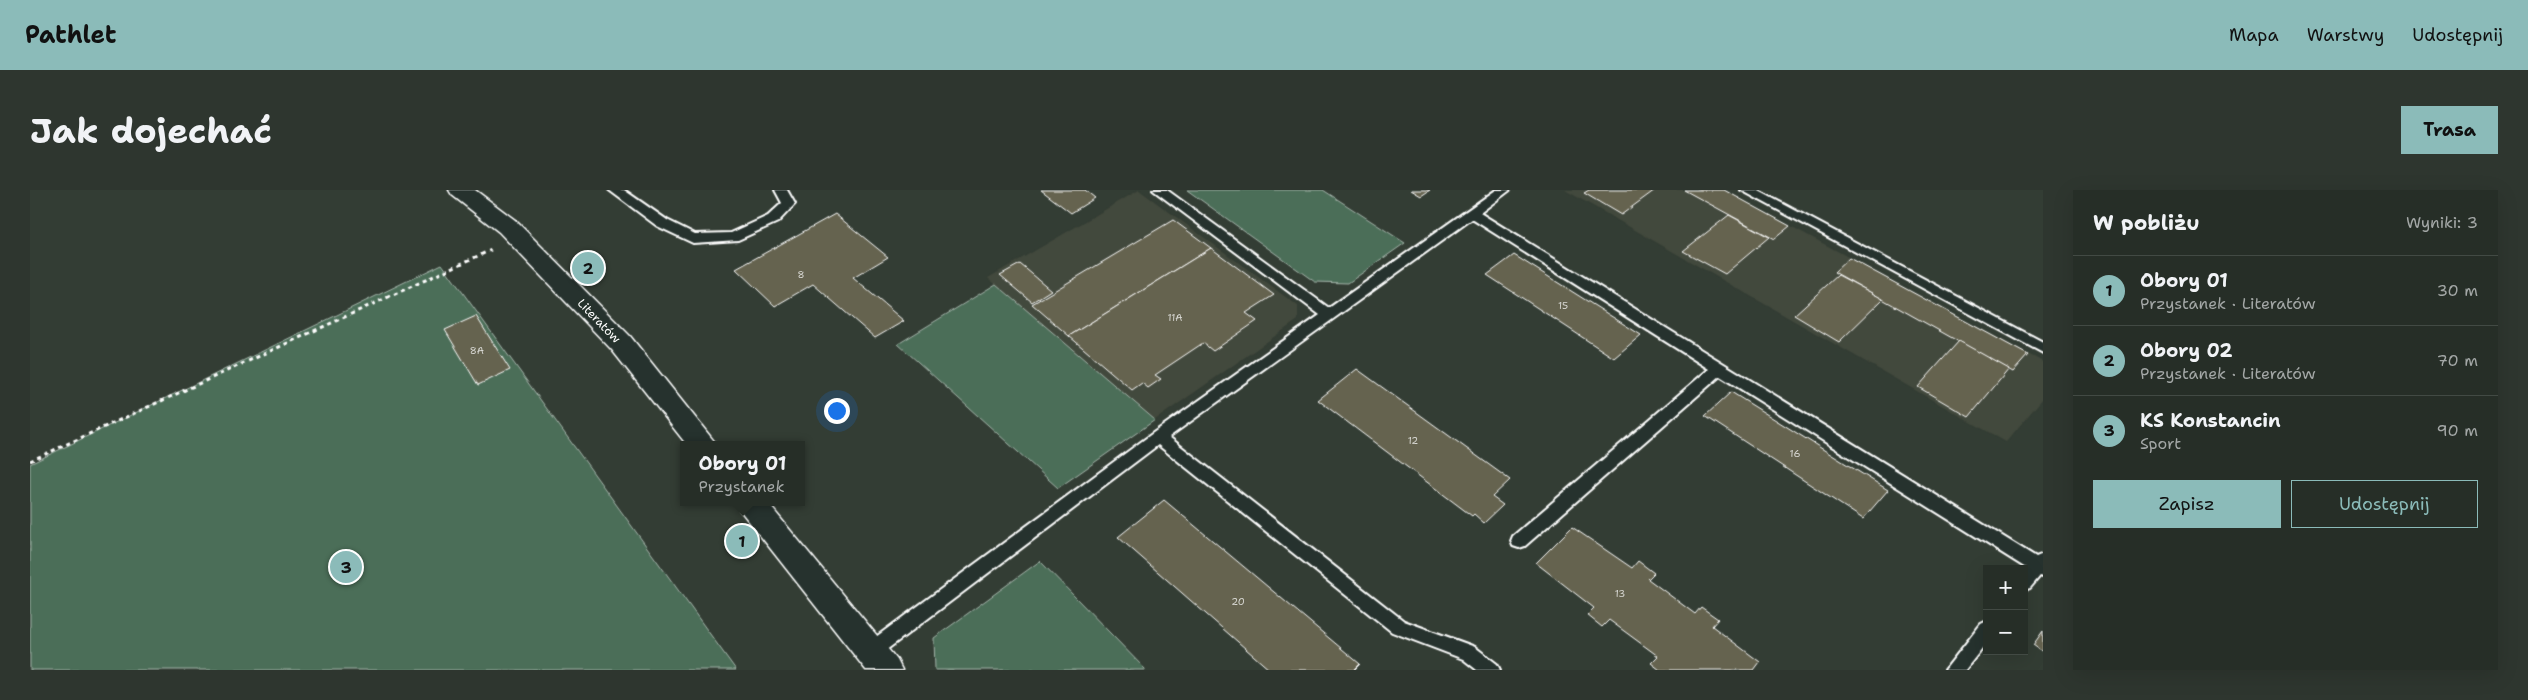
<!DOCTYPE html>
<html lang="pl">
<meta charset="utf-8">
<style>
body{margin:0;font-family:"Shantell Sans",sans-serif;background:#2e362f;color:#f1f3f6}
.controls{position:absolute;right:15px;bottom:15px;display:grid;overflow:hidden;border-radius:0px;box-shadow:0 5px 20px #0002}
.controls button{width:45px;height:45px;display:grid;place-items:center;padding:0;border:0;border-bottom:1px solid #424a44;background:#262e27;color:#f1f3f6;font:25px sans-serif}
.you{position:absolute;left:806px;top:220px;width:18px;height:18px;margin:-12px;border:4px solid #fff;border-radius:50%;background:#1a73e8;box-shadow:0 0 0 8px #1a73e833}
.badge{display:grid;place-items:center;width:32px;height:32px;border-radius:50%;background:#8bbbb9;color:#111;font-size:16px;font-weight:700}
.pin{position:absolute;translate:-50% -50%;border:2px solid #fff;box-shadow:0 1px 5px #0006}
.popup{position:absolute;left:650px;top:251px;width:125px;height:65px;box-sizing:border-box;display:grid;place-content:center;border-radius:0px;background:#262e27;filter:drop-shadow(0 1px 4px #0005);font-size:16px;white-space:nowrap;color:#a4a8a7}
.popup b{font-size:19px;color:#f1f3f6}
.popup::after{content:'';position:absolute;left:50%;top:100%;margin-left:-10px;border:10px solid transparent;border-top-color:#262e27}
.list{margin:0;padding:0;list-style:none}
h2{display:flex;justify-content:space-between;align-items:center;height:65px;margin:0;padding:0 20px;font-size:21px}
h2 small{font-size:16px;font-weight:400;color:#a4a8a7}
.list li{display:grid;grid-template-columns:32px 1fr auto;gap:15px;align-items:center;box-sizing:border-box;height:70px;padding:0 20px;border-top:1px solid #424a44}
.list b{display:block;font-size:19px;white-space:nowrap}
.list p{margin:0;font-size:16px;white-space:nowrap;color:#a4a8a7}
.list em{font-size:16px;font-style:normal;color:#a4a8a7}
.actions{display:flex;gap:10px;padding:15px 20px}
.actions a{flex:1;padding:11px 0;border:1px solid #8bbbb9;border-radius:0px;text-align:center;font-size:18px;color:#8bbbb9}
.actions .main{background:#8bbbb9;color:#111}
.map{position:relative;flex:none;width:2013px;height:480px;overflow:hidden;border-radius:0px}
header{display:flex;align-items:center;gap:30px;box-sizing:border-box;height:70px;padding:0 25px;background:#8bbbb9;color:#111}
header strong{font-size:24px}
nav{display:flex;gap:28px;margin-inline-start:auto;font-size:18px}
.intro{display:flex;align-items:center;justify-content:space-between;box-sizing:border-box;height:120px;padding:0 30px}
h1{margin:0;font-size:35px}
.button{padding:12px 22px;border-radius:0px;background:#8bbbb9;color:#111;font-size:18px;font-weight:700}
main{display:flex;gap:30px;padding:0 30px}
aside{flex:1;background:#262e27;border-radius:0px;box-shadow:0 5px 20px #0002}
.map>svg:first-child{display:block}
.built{fill:#42483c}
.green{fill:#4c6e59;stroke:#a6b6ac}
.building{fill:#65634f;stroke:#fff}
.lines{fill:none;stroke-linecap:round;stroke-linejoin:round}
.lane-casing{stroke:#fff;stroke-width:4}
.secondary-casing{stroke:#fff;stroke-width:3}
.path{stroke:#fff;stroke-width:3;stroke-dasharray:4 4;stroke-linecap:butt}
.lane{fill:#26332d;fill-rule:evenodd}
.secondary{fill:#26332d;fill-rule:evenodd}
.labels{text-anchor:middle;stroke-width:5;stroke-linejoin:round;paint-order:stroke}
.number-label{font-size:10px;fill:#d8d8d3}
.street-label{font-size:12px;fill:#fff;stroke:#26332d}
</style>
<header>
<strong>Pathlet</strong>
<nav><a>Mapa</a><a>Warstwy</a><a>Udostępnij</a></nav>
</header>
<div class="intro"><h1>Jak dojechać</h1><a class="button">Trasa</a></div>
<main>
<div class="map">
<svg width="2013" height="480" viewBox="0 0 2013 480">
<rect width="100%" height="100%" fill="#333d34"/>
<filter id="ink" filterUnits="userSpaceOnUse"><feTurbulence type="fractalNoise" baseFrequency=".02" numOctaves="2"/><feDisplacementMap in="SourceGraphic" scale="10" xChannelSelector="R" yChannelSelector="G"/><feConvolveMatrix kernelMatrix="1 2 1 2 8 2 1 2 1" color-interpolation-filters="sRGB"/></filter>
<g filter="url(#ink)">
<!-- built -->
<g class="built">
<path d="M1109 0 1268 116V130L1125 230 958 88Z"/>
<path d="M1535 0H1694L2013 172V208L1976 252Z"/>
</g>
<!-- green -->
<g class="green">
<path d="M1157 0H1293L1375 53 1318 93 1285 92Z"/>
<path d="M412 74 706 480H0V274Z"/>
<path d="M966 94 1125 230 1028 298 868 154Z"/>
<path d="M1010 371 1116 480H905L904 448Z"/>
</g>
<!-- building -->
<g class="building">
<path d="M1011 0H1055L1065 8 1041 23Z"/>
<path d="M1381 0H1400L1391 6Z"/>
<path d="M1559 0H1625L1591 25 1554 3Z"/>
<path d="M1654 0H1694L1760 36 1744 49Z"/>
<path d="M805 24 858 67 823 88 874 131 845 148 783 94 745 116 706 79Z"/>
<path d="M1699 25 1739 47 1695 84 1653 61Z"/>
<path d="M1143 30 1181 58 1039 146 1002 114Z"/>
<path d="M1181 58 1244 105 1216 123 1227 131 1183 161 1173 153 1125 185 1131 189 1118 198 1112 193 1102 200 1039 146Z"/>
<path d="M1484 65 1611 145 1584 168 1457 85Z"/>
<path d="M1819 68 1998 165 1983 182 1804 82Z"/>
<path d="M990 74 1021 100 1002 112 970 85Z"/>
<path d="M1808 85 1853 109 1809 152 1764 125Z"/>
<path d="M446 126 480 180 448 195 415 140Z"/>
<path d="M1929 151 1979 179 1939 227 1888 197Z"/>
<path d="M1327 179 1480 290 1462 307 1473 315 1454 333 1444 324 1442 326 1288 210Z"/>
<path d="M1701 202 1858 300 1833 329 1675 226Z"/>
<path d="M1134 310 1330 474 1324 480H1240L1088 347Z"/>
<path d="M1542 337 1602 378 1608 371 1624 383 1618 389 1665 424 1671 417 1688 429 1682 436 1730 472 1724 480H1630L1621 473 1628 466 1579 430 1572 437 1557 425 1564 418 1506 373Z"/>
<path d="M2013 441V462L2003 455Z"/>
</g>
<g class="lines">
<defs>
<g id="lane">
<path d="M579 0H594L637 30 665 44 701 43 738 26 752 13 745 0H757L765 14 748 32 708 50 663 53 627 36Z"/>
<path d="M1123 0H1137L1299 118 1466 0H1480L1450 23 2006 367 2013 364V387L2010 386 2000 398 1994 400 1996 378 1690 186 1495 356 1489 358 1483 356 1481 351 1483 346 1679 179 1442 29 1139 247 1374 431 1445 457 1467 474 1470 480H1447L1433 469 1362 442 1128 255 847 467 841 469 835 467 832 461 835 455 1123 243 1290 125Z"/>
<path d="M1711 0H1727L2013 152V163Z"/>
<path d="M1957 431V452L1935 480H1915L1951 434Z"/>
</g>
<g id="secondary">
<path d="M419 0H445L485 30 600 146 687 255H657L582 160 469 42 422 5Z"/>
<path d="M706 312H737L867 470 872 480H836L710 320Z"/>
</g>
</defs>
<!-- lane casing -->
<use href="#lane" class="lane-casing"/>
<!-- secondary casing -->
<use href="#secondary" class="secondary-casing"/>
<!-- path -->
<path class="path" d="M0 271 461 60"/>
<!-- lane -->
<use href="#lane" class="lane"/>
<!-- secondary -->
<use href="#secondary" class="secondary"/>
</g>
</g>
<g class="labels">
<!-- number labels -->
<g class="number-label">
<text x="771" y="88">8</text>
<text x="1533" y="119">15</text>
<text x="1145" y="131">11A</text>
<text x="447" y="164">8A</text>
<text x="1383" y="254">12</text>
<text x="1765" y="267">16</text>
<text x="1590" y="407">13</text>
<text x="1208" y="415">20</text>
</g>
<!-- street labels -->
<g class="street-label">
<text transform="translate(569 131) rotate(46)" y="4">Literatów</text>
</g>
</g>
</svg>
<div class="controls">
<button>+</button>
<button>−</button>
</div>
<div class="you"></div>
<div class="pin badge" style="left:712px;top:351px">1</div>
<div class="popup"><b>Obory 01</b>Przystanek</div>
<div class="pin badge" style="left:558px;top:78px">2</div>
<div class="pin badge" style="left:316px;top:377px">3</div>
</div>
<aside>
<h2>W pobliżu<small>Wyniki: 3</small></h2>
<ul class="list">
<li><span class="badge">1</span><div><b>Obory 01</b><p>Przystanek · Literatów</p></div><em>30 m</em></li>
<li><span class="badge">2</span><div><b>Obory 02</b><p>Przystanek · Literatów</p></div><em>70 m</em></li>
<li><span class="badge">3</span><div><b>KS Konstancin</b><p>Sport</p></div><em>90 m</em></li>
</ul>
<div class="actions"><a class="main">Zapisz</a><a>Udostępnij</a></div>
</aside>
</main>
